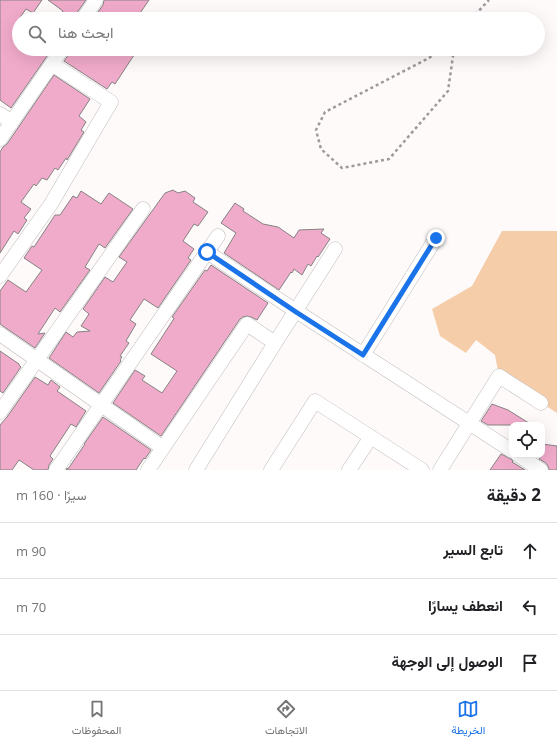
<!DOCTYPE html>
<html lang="ar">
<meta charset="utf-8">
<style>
body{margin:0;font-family:"Open Sans",Vazirmatn,sans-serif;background:#f2f2f2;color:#202124;direction:rtl}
.controls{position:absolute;right:12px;bottom:12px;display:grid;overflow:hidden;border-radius:8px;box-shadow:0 4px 16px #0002}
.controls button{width:36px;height:36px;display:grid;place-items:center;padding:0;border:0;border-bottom:1px solid #e0e0e0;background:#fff;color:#202124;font:20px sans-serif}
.stop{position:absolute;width:12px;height:12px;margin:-9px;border:3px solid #1a73e8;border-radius:50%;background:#fff}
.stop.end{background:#1a73e8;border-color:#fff;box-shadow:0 1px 4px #0008}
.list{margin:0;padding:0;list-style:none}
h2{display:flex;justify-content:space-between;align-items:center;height:52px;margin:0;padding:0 16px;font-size:17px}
h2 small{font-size:13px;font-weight:400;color:#757577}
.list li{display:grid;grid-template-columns:26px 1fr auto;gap:12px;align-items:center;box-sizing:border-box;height:56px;padding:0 16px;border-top:1px solid #e0e0e0}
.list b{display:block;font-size:15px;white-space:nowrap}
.list em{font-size:13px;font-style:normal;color:#757577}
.icon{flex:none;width:22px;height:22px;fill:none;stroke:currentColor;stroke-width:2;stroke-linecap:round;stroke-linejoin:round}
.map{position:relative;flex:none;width:557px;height:470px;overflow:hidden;direction:ltr}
.search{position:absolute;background:#fff;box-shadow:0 4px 16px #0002;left:12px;right:12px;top:12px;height:44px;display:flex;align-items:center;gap:10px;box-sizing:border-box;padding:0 14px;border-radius:22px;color:#757577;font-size:15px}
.sheet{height:220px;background:#fff}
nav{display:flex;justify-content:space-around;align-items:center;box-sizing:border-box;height:56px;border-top:1px solid #e0e0e0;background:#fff;font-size:11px;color:#757577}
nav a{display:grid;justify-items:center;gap:2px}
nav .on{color:#1a73e8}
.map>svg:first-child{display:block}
.green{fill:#f5cda9}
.building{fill:#f1abca;stroke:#858283}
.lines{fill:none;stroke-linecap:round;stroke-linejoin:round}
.minor-casing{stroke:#c0bcbc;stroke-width:15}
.path{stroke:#9c9a9a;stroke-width:2.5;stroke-dasharray:3 3;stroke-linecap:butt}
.minor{stroke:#fff;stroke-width:14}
.route{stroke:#1a73e8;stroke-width:5}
</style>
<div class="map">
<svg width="557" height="470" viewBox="0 0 557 470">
<rect width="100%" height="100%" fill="#fefafa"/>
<!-- green -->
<path class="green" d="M502 231H557V413L499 376 495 355 476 340 466 353 440 336 432 309 472 286Z"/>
<!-- building -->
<g class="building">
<path d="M0 0H42L33 13 26 9 19 19V49H52L11 108 0 100Z"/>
<path d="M48 0H86L76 14 75 19H57L63 11Z"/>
<path d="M104 0H149L136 19H93L103 5Z"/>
<path d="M70 49H138L115 84 112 82 107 89 64 61 69 54Z"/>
<path d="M54 75 90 99 79 116 86 122 81 130 84 132 67 160 66 158 58 170 55 168 47 180 42 178 36 186 34 184 21 202 31 209 24 218 27 220 18 234 14 231 0 253V152L3 147 7 144Z"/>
<path d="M173 190 178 193 185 191 195 198 193 202 208 212 198 226 194 224 183 241 194 249 188 258 191 260 158 308 144 299 130 320 136 324 126 341 129 343 120 356 122 357 120 360 121 361 99 393 49 358 66 332 73 337 77 332 90 331 81 326 89 314 83 309 105 277 113 282 127 262 119 257 165 193Z"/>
<path d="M81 191 101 204 109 193 133 209 105 248 99 244 85 267 90 270 60 312 55 308 38 334 45 333 35 348 0 324V291L8 280 26 292 42 270 24 258 32 246 34 247 55 215H60L73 196 77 198Z"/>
<path d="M235 203 244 209 243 211 263 224 278 227 294 238 299 230 324 229 321 233 330 239 318 257 317 256 311 266 308 264 302 275 294 269 292 273 291 272 279 290 224 253 236 233 221 223Z"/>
<path d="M211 265 268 303 257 320 251 317 247 316 243 317 240 319 161 436 113 403 135 370 145 376 142 380 162 393 177 371 151 354 173 320 174 318 172 317 205 270 207 271Z"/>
<path d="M0 351 19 364V365L21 367 3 393 0 391Z"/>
<path d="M35 377 48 385 51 380 60 387 57 391 86 411 76 427 71 424 50 456 53 459 49 465 48 470H34L19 460 12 470H0V425L7 417Z"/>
<path d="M492 404 508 410 532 425H488L481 421Z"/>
<path d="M103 417 151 450 145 459 144 458 136 470H66L67 468 68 469 85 444H84Z"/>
<path d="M542 444 557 446V470H549L548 466 546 463 539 459 542 455Z"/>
<path d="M501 454 511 459 513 461 512 462 525 470H490Z"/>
</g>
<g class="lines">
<defs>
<g id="minor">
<path d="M83 19 96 0"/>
<path d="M0 114 12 122"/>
<path d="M0 139 62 49"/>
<path d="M207 252 296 311 512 451"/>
<path d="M0 276 51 204 111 102 52 64"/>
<path d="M0 334 163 448"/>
<path d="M363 355 436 238"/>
<path d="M0 412 143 209"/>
<path d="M518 455 541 470"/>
<path d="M56 470 218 236"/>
<path d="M148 470 247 324 275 343"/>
<path d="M196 470 275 343 335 249"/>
<path d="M271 470 315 401 422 470"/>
<path d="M349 470 371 437"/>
<path d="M440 470 499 376 541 403"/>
</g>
</defs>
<!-- minor casing -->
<use href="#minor" class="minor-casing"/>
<!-- path -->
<g class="path">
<path d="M471 19 489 0"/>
<path d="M441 49 429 58 325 112 316 130 321 149 342 168 389 159 448 91 454 49"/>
</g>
<!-- minor -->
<use href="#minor" class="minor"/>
</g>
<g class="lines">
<!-- route -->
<path class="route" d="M207 252 296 312 363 355 436 238"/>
</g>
</svg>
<div class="controls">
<button><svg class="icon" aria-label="locate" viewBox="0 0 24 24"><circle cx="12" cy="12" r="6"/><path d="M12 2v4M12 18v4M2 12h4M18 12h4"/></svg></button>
</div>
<div class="stop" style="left:207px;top:252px"></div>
<div class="stop end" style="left:436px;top:238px"></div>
<div class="search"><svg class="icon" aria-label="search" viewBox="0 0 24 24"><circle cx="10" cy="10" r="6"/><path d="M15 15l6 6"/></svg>ابحث هنا</div>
</div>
<section class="sheet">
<h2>2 دقيقة<small>سيرًا · 160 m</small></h2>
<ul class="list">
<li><svg class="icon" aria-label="ahead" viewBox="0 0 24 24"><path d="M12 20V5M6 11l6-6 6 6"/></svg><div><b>تابع السير</b></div><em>90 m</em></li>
<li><svg class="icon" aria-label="left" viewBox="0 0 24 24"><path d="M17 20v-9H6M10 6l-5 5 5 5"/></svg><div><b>انعطف يسارًا</b></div><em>70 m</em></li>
<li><svg class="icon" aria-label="arrive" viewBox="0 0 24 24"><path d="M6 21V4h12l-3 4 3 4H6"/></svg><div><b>الوصول إلى الوجهة</b></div></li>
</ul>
</section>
<nav>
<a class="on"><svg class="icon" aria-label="map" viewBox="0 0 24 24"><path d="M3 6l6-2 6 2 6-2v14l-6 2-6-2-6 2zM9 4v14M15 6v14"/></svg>الخريطة</a>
<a><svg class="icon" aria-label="directions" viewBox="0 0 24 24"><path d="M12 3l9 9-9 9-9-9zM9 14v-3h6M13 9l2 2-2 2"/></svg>الاتجاهات</a>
<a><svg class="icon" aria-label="saved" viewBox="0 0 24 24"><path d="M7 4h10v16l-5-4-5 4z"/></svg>المحفوظات</a>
</nav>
